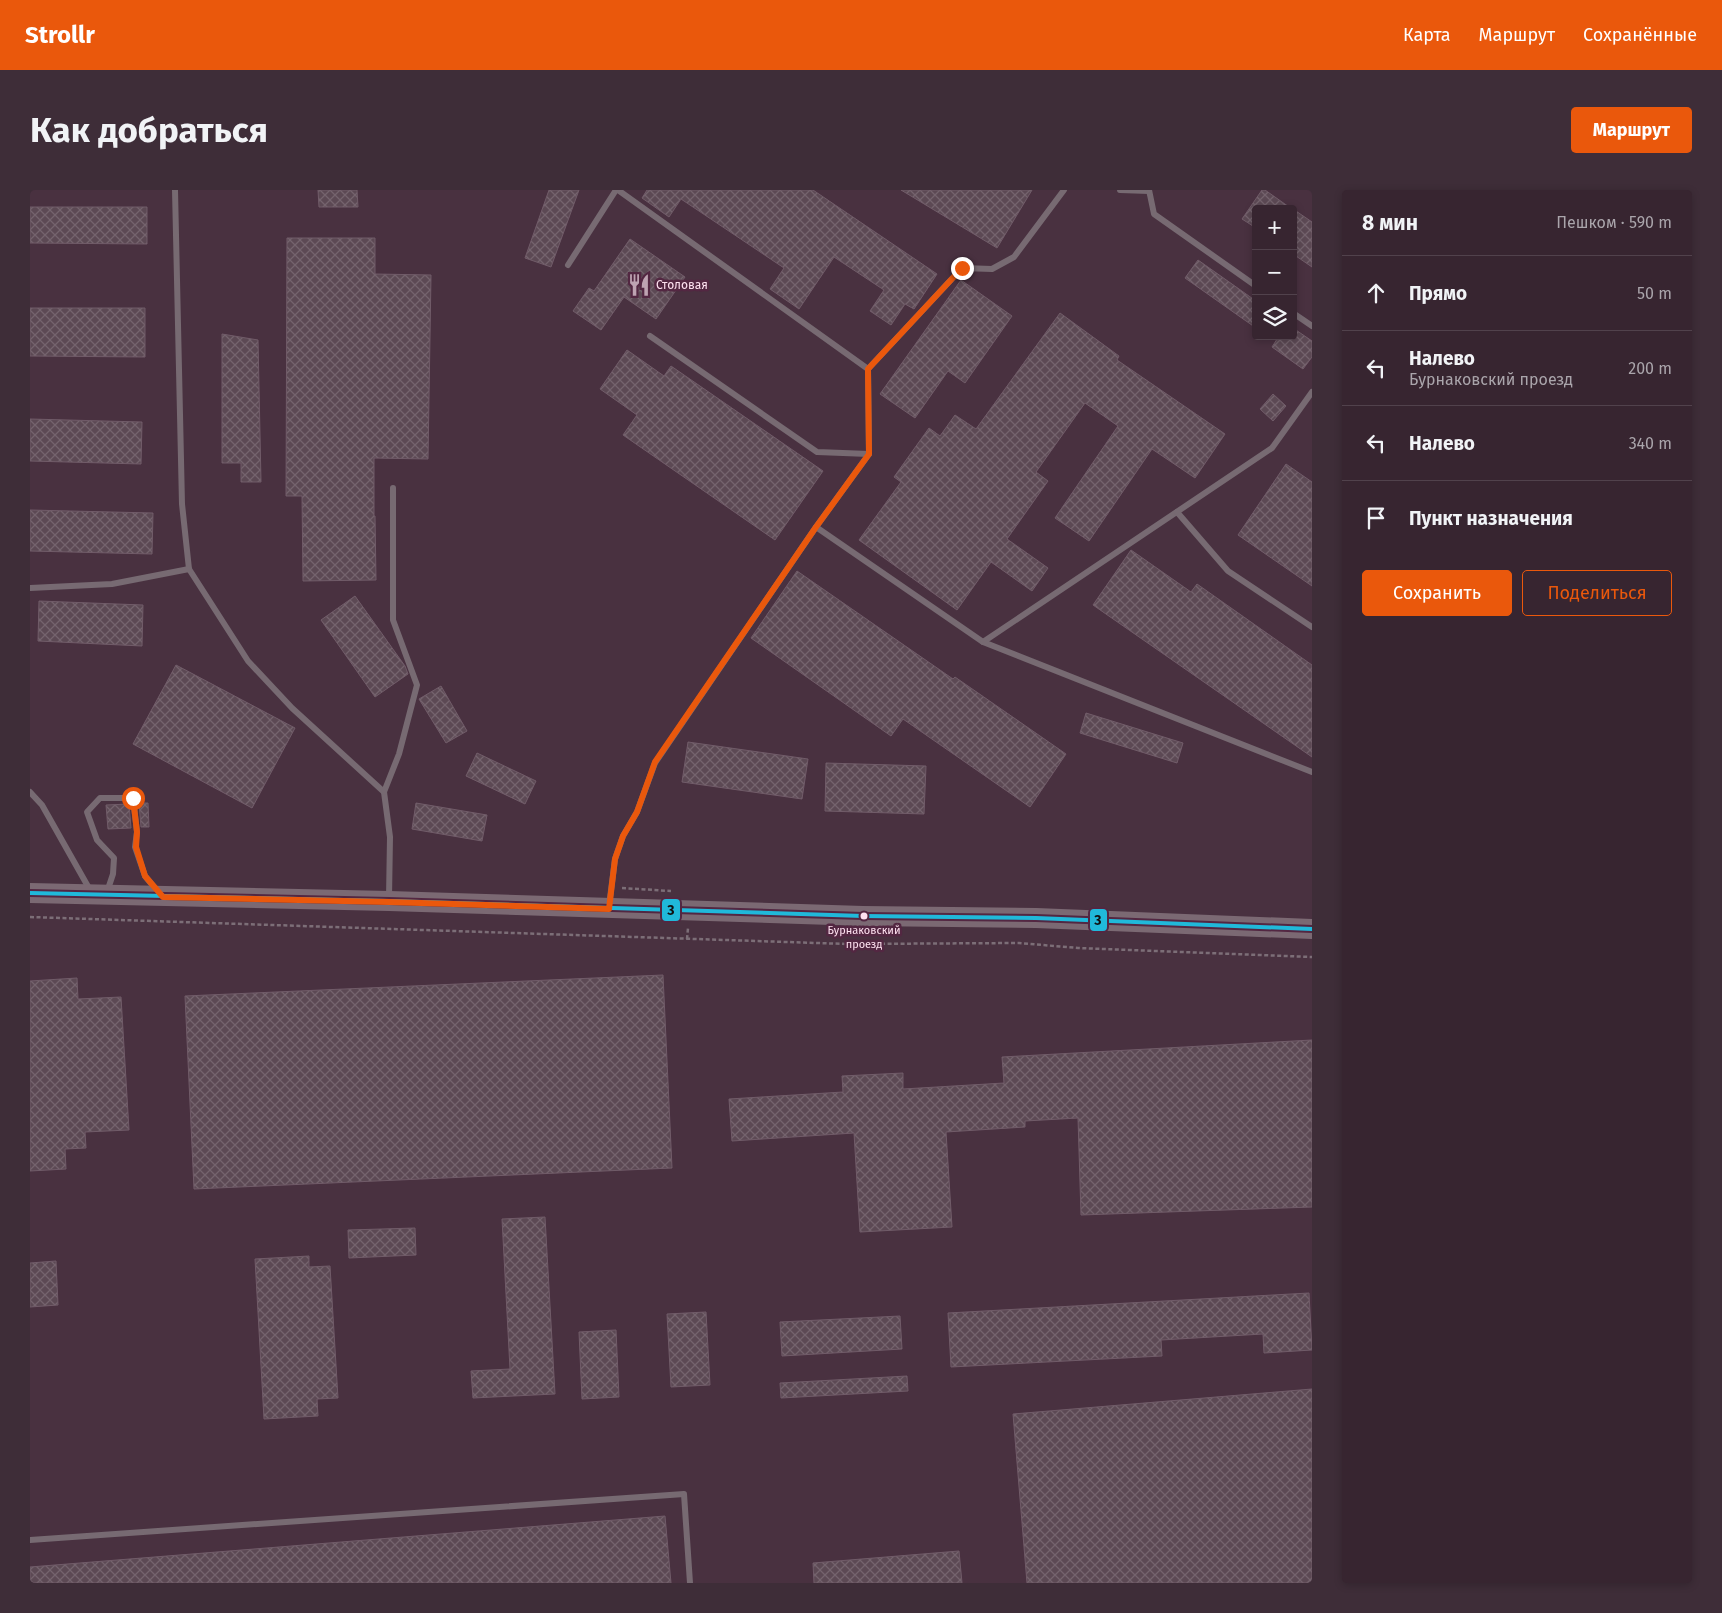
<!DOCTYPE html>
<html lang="ru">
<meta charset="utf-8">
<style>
body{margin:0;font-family:"Fira Sans",sans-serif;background:#3e2d38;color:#f1f3f6}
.controls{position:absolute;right:15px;top:15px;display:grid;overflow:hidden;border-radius:5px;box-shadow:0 2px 8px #0003}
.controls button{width:45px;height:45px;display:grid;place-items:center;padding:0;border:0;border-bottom:1px solid #51424c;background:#372530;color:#f1f3f6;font:25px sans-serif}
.stop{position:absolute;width:15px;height:15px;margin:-11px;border:4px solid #ea580c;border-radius:50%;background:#fff}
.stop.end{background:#ea580c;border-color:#fff;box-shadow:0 1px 5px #0008}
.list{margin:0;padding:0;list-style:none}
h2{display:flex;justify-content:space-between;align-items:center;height:65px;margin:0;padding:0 20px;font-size:21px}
h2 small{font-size:16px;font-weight:400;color:#aaa5ab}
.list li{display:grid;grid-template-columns:32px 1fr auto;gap:15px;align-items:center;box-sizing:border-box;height:75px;padding:0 20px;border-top:1px solid #51424c}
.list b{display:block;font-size:19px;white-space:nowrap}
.list p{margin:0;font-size:16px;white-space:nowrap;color:#aaa5ab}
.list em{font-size:16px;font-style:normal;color:#aaa5ab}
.actions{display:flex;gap:10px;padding:15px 20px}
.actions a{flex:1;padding:11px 0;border:1px solid #ea580c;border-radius:5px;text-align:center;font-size:18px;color:#ea580c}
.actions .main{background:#ea580c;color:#fff}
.icon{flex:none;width:28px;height:28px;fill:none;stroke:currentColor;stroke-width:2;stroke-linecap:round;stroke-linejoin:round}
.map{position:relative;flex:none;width:1282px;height:1393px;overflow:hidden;border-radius:5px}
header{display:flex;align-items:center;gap:30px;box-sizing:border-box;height:70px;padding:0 25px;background:#ea580c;color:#fff}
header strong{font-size:24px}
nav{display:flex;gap:28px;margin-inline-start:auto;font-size:18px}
.intro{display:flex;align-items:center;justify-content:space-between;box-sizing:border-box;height:120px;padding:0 30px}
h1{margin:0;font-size:35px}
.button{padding:12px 22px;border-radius:5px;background:#ea580c;color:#fff;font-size:18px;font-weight:700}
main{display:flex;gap:30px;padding:0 30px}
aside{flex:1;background:#372530;border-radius:5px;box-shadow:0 2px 8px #0003}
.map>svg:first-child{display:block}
.building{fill:url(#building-cross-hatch);stroke:#715c69}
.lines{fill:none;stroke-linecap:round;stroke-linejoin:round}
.path{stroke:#7c6e77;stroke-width:2.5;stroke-dasharray:4 2.5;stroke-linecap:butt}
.lane{stroke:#776a72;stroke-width:6}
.primary{stroke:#7b6973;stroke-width:20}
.bus-1-casing{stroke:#532742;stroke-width:8}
.bus-1{stroke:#20b9da;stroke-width:4}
.route{stroke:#ea580c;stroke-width:6}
.bus-dot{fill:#fde0ef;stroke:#532742;stroke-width:2}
.labels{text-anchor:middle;stroke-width:5;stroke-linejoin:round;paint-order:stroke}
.bus-label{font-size:11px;fill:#fde0ef;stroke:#532742}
.poi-label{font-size:12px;fill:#fde0ef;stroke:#532742;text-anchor:start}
.line-badge{stroke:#532742;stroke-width:2}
.pale-badge-label{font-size:14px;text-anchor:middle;font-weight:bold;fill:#111}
</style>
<header>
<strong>Strollr</strong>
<nav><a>Карта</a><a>Маршрут</a><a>Сохранённые</a></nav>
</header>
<div class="intro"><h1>Как добраться</h1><a class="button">Маршрут</a></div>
<main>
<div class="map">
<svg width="1282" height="1393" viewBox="0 0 1282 1393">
<defs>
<pattern id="building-cross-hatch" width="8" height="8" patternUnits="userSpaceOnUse" patternTransform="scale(1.25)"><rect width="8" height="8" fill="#5c4954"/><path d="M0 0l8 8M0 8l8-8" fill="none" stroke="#74636d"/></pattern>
</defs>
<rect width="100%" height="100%" fill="#493140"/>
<!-- building -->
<g class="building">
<path d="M288 0H327L328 17H289Z"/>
<path d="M519 0H549L521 77 495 68Z"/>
<path d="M617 0H783L907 84 884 119 875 114 861 135 840 121 854 100 804 67 769 119 740 99 754 78 651 9 639 27 612 8Z"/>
<path d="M871 0H1002L967 58Z"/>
<path d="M1232 0H1235L1262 19H1226V38L1212 29Z"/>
<path d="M0 17H117V54L0 53Z"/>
<path d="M1263 19 1282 32V77L1263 64Z"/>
<path d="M257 48H345V84L401 85 398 269 344 268V326H345L346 390 273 391 272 306H256Z"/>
<path d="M600 49 655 87 626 129 594 107 571 140 543 121 559 98 564 101Z"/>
<path d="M1168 70 1226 111V138L1155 88Z"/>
<path d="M931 90 982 126 935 193 918 181 885 228 850 204Z"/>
<path d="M0 118H115V167L0 166Z"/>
<path d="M1030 123 1089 166 1087 170 1195 244 1165 288 1122 259 1059 351 1025 328 1088 236 1055 213 1006 282 1018 291 977 349 1018 378 1002 401 961 372 927 420 829 350 871 292 864 287 899 238 910 246 925 225 946 239Z"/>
<path d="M1263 138 1282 151V167L1273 179 1242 157 1249 146H1263Z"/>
<path d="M192 144 228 150 231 292H211V273H192Z"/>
<path d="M597 160 634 186 641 176 793 281 745 350 593 245 607 225 570 199Z"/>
<path d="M1243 204 1256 216 1243 231 1230 219Z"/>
<path d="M0 229 112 232 111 274 0 271Z"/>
<path d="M1256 274 1282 292V396L1208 345Z"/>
<path d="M0 320 123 323 122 364 0 361Z"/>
<path d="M1101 360 1161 402 1167 394 1282 475V567L1063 415Z"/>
<path d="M767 381 923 489 925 487 1036 564 1000 617 873 529 861 546 721 448Z"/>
<path d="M325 406 375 476 378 484 345 507 291 430Z"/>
<path d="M9 411 113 415 112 456 8 451Z"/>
<path d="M146 475 265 538 222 618 103 554Z"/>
<path d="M411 496 437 541 416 553 389 509Z"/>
<path d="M1056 523 1153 553 1147 573 1050 543Z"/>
<path d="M658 552 778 569 772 609 652 592Z"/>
<path d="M447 563 506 591 495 614 436 586Z"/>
<path d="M796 573 896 576 894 624 795 621Z"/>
<path d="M109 613H118L119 637H111Z"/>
<path d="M386 613 457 625 452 651 382 639Z"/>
<path d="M99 614 101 638 78 639 76 615Z"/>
<path d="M633 785 642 978 164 999 155 806Z"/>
<path d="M47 788 48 809 91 807 99 940 55 942 56 958 35 959 36 979 0 981V791Z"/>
<path d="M1282 850V1017L1051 1025 1048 928 995 931V937L916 942 922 1037 830 1042 824 943 702 951 699 909 813 902 812 886 873 883V899L974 893 972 867Z"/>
<path d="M515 1027 525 1204 443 1208 441 1181 480 1179 472 1029Z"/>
<path d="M385 1038 386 1065 319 1068 318 1040Z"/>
<path d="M279 1066V1077L300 1076 308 1208 287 1209 288 1226 234 1229 225 1069Z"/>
<path d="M26 1071 28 1115 0 1117V1073Z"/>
<path d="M1279 1103 1282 1160 1234 1163 1233 1144 1131 1150 1132 1166 921 1177 918 1123Z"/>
<path d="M676 1122 680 1195 641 1197 637 1124Z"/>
<path d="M870 1126 872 1159 752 1166 750 1132Z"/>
<path d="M586 1140 589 1207 552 1209 549 1142Z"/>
<path d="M877 1186 878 1201 751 1208 750 1193Z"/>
<path d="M1282 1199V1393H997L983 1224Z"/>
<path d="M635 1326 641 1393H0V1377Z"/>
<path d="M929 1361 932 1393H784L783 1373Z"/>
</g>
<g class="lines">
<!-- path -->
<g class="path">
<path d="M592 698 641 701"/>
<path d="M0 727 817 754 989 753 1048 758 1282 767"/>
<path d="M657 749 658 738"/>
</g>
<!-- lane -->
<g class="lane">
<path d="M145 0 152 314 159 379 218 471 262 518 354 602 360 647 359 708"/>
<path d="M588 0 838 179"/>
<path d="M1034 0 984 67 962 79 932 78 838 179 839 264 786 337 953 452 1242 258 1282 202"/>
<path d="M1090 0 1119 1"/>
<path d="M1119 0 1124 24 1226 96"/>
<path d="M538 75 586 0"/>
<path d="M1263 123 1282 136"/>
<path d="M620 146 787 262 839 264"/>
<path d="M1147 322 1198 381 1282 437"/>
<path d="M0 398 82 394 159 379"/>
<path d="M953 452 1282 582"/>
<path d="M0 602 12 615 60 700"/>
<path d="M354 602 369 564 387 495 363 430V298"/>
<path d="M77 702 83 684 84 668 67 650 57 622 70 608H103L107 642 105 657 115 686 128 702"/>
<path d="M579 716 585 669 593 646 607 622 625 573 786 337"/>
<path d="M0 1350 654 1304 660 1393"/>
</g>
<!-- primary -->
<path class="primary" d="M0 703 359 711 833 726 1006 728 1282 739"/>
<defs>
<path id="bus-1" d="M0 703 359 711 833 726 1006 728 1282 739"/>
</defs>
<!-- bus-1 casing -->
<use href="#bus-1" class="bus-1-casing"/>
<!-- bus-1 -->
<use href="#bus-1" class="bus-1"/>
</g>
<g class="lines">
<!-- route -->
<path class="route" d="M103 608 107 642 106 657 115 686 133 707 359 712 579 719 585 669 593 646 607 622 625 572 786 337 839 264 838 179 932 78"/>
</g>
<!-- icons -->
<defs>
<symbol id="restaurant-bare" viewBox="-9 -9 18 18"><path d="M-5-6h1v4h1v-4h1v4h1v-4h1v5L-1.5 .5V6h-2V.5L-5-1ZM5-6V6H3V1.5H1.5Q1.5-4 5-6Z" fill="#bea3b2" stroke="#532742" stroke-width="2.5" paint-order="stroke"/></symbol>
</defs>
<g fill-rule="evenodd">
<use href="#restaurant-bare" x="593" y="79" width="32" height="32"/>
</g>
<!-- markers -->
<circle class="bus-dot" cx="834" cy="726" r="4.5"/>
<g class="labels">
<!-- bus labels -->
<g class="bus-label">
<text x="834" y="744">Бурнаковский<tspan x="834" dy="14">проезд</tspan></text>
</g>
<!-- poi labels -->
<g class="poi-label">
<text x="626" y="99">Столовая</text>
</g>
</g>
<g class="line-badge">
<rect x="631" y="708" width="20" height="24" rx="5" fill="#20b9da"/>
<rect x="1059" y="718" width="19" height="24" rx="5" fill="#20b9da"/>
</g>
<g class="pale-badge-label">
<text x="641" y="725">3</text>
<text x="1068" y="735">3</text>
</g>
</svg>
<div class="controls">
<button>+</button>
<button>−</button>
<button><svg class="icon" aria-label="layers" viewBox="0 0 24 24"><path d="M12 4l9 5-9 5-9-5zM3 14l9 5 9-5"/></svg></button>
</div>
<div class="stop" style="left:103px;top:608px"></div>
<div class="stop end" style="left:932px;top:78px"></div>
</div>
<aside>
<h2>8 мин<small>Пешком · 590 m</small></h2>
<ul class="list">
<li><svg class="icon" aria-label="ahead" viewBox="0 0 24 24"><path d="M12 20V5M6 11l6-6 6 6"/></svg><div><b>Прямо</b></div><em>50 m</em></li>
<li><svg class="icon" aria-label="left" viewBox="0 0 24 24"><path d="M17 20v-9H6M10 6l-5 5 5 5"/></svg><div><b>Налево</b><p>Бурнаковский проезд</p></div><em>200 m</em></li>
<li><svg class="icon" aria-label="left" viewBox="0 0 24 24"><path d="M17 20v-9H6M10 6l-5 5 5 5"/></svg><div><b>Налево</b></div><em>340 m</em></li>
<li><svg class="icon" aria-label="arrive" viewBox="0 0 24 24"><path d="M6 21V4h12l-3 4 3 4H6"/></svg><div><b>Пункт назначения</b></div></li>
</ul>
<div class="actions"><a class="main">Сохранить</a><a>Поделиться</a></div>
</aside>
</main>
